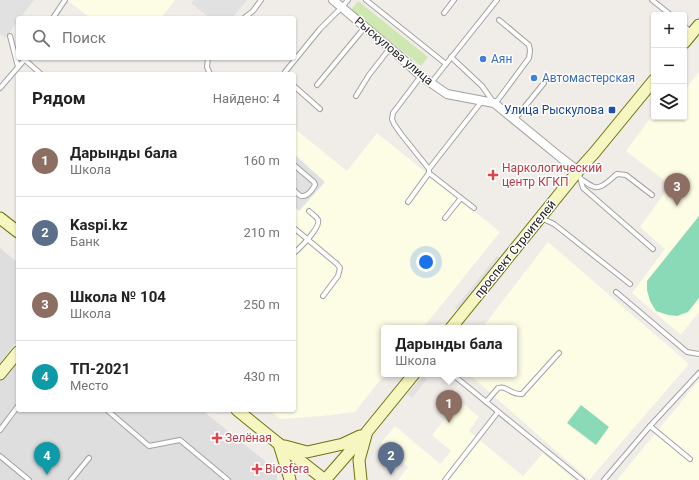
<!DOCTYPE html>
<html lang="ru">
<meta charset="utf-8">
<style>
body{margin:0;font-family:Roboto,sans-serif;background:#f2f2f2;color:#222}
.controls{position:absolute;right:12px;top:12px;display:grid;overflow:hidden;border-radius:4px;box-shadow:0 1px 3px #0004}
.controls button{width:36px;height:36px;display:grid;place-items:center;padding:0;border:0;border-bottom:1px solid #e0e0e0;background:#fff;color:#222;font:20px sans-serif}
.you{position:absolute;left:426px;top:262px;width:14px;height:14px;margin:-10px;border:3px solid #fff;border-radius:50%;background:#1a73e8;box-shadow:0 0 0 6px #1a73e833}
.badge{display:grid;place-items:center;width:26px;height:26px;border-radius:50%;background:#c40d18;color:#fff;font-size:13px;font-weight:700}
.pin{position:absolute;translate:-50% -33px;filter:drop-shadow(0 1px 2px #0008)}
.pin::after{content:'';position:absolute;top:21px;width:14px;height:12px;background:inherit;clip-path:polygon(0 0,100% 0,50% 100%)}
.popup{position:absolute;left:381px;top:325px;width:136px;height:52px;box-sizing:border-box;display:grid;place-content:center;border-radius:4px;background:#fff;filter:drop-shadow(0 1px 3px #0005);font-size:13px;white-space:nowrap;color:#767676}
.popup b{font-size:15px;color:#222}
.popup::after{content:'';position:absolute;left:50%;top:100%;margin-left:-8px;border:8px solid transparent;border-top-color:#fff}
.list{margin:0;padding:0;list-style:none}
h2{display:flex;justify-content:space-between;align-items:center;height:52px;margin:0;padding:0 16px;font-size:17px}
h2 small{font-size:13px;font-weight:400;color:#767676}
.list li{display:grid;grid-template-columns:26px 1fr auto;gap:12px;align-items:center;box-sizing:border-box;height:72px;padding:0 16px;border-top:1px solid #e0e0e0}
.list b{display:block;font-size:15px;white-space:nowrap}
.list p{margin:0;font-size:13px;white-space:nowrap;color:#767676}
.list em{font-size:13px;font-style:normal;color:#767676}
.icon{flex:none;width:22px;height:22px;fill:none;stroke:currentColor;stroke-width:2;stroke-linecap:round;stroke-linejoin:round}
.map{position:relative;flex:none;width:699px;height:480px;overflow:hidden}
.search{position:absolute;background:#fff;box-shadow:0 1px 3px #0004;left:16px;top:16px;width:280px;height:44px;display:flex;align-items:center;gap:10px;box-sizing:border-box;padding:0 14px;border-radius:4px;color:#767676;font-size:15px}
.panel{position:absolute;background:#fff;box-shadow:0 1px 3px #0004;left:16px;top:72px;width:280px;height:340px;border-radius:4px}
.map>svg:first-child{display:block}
.residential{fill:#dedede}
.education{fill:#fdfce4}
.grass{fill:#cfe7b1}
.pitch{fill:#8bdab7}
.parking{fill:#e1e1e1}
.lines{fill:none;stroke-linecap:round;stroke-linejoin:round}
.lane-casing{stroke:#a2a2a2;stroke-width:6}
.street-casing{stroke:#a2a2a2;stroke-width:10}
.secondary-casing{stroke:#6e730c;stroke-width:13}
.lane{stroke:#fff;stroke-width:4}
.street{stroke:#fff;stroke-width:8}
.secondary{stroke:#f6f6c0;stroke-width:11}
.shop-dot{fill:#3f7fe0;stroke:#fff;stroke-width:1.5}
.transit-dot{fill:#1a4fb4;stroke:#fff;stroke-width:1.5}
.health-dot{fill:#e0444e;stroke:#fff;stroke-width:1.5}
.labels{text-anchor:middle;stroke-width:3;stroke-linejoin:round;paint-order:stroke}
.street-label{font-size:12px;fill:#212121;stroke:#fff}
.shop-label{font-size:12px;fill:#366cbe;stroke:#fff;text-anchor:start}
.transit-label{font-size:12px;fill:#164399;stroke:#fff;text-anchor:end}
.health-label{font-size:12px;fill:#be3a42;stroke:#fff;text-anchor:start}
</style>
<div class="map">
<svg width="699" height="480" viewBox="0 0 699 480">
<rect width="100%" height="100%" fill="#f0ede8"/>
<!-- residential -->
<g class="residential">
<path d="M0 248 18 263V340L0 363Z"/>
<path d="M18 355V410H202L277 471V480H0V377Z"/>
</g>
<!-- education -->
<g class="education">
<path d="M67 0H175L161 18H90Z"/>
<path d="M699 72V312L681 335 632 293 665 249 640 227 670 185 626 151 654 113V117H684V91Z"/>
<path d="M294 128 347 171 377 133 500 232 423 328H384V374H385L355 412 323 416 280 419 269 410H294Z"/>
<path d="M548 242 689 364 589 480 469 374H514V328H482Z"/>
<path d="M699 380V480H617Z"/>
<path d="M460 401 479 417 469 431 523 476 543 453 575 480H398L408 467 381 443 395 426 440 464 451 451 432 435Z"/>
</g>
<!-- grass -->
<path class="grass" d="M358 1 428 57 421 66 351 10Z"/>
<!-- pitch -->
<g class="pitch">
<path d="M699 216V298L688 312 677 316 668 315 656 311 650 301 647 290V281Z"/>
<path d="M581 405 609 427 596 445 567 423Z"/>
</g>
<!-- parking -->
<g class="parking">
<path d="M0 0H34L20 18H18V21L5 38 0 34Z"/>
<path d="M194 0H247L232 18H210L191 3Z"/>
<path d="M294 154 325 182 299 211 294 206Z"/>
<path d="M497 256 501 260 459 311 455 308Z"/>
<path d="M423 375 427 379 412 398 407 394Z"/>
</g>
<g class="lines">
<defs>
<g id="lane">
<path d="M366 0 446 64 431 83"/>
<path d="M652 0 671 15"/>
<path d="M444 13 454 0"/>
<path d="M53 18 65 0"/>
<path d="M244 18 253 11 261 0"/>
<path d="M684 26 692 33"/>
<path d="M10 36 18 67"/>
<path d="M451 57 482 86 494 103"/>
<path d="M208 58 207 67 210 74"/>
<path d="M25 60 41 74"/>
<path d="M446 64 497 0"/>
<path d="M285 74V72L320 29 342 7 348 0"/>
<path d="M421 76 393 113 392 119 394 124 401 134 429 169V173L474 208"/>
<path d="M317 85 365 27"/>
<path d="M294 86 320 109"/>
<path d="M0 88 26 58"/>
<path d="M356 96 369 75 390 48"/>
<path d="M495 104 529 58 530 51 529 45 499 20"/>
<path d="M514 120 544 83"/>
<path d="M294 165 314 182 315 185C313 189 307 197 302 196 299 196 296 192 294 190"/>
<path d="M429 169 482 101"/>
<path d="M579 174 583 188 653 249"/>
<path d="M581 179C584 181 588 184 592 186 601 191 610 179 617 174L626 175 652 195"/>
<path d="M408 202 429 173"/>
<path d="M445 218 461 198"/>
<path d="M541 218 554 224 630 284"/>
<path d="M294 228 337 264 340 268 338 276 323 296"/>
<path d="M294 253C300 248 321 227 318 220 317 217 312 214 309 211"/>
<path d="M616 292 687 352 699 354"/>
<path d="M452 374 582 480"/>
<path d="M486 402 498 388C507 385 510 395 522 394L559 353"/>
<path d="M107 410 149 446 180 440 228 480"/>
<path d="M650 426 690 459"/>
<path d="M0 430 18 406"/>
<path d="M0 456 29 480"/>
<path d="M71 480 89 458"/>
<path d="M445 480 498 412"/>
<path d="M604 480 650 426 699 373"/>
</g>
<path id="street" d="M333 0 397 54 421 76 431 83 447 94 494 103 560 157 578 171"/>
<g id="secondary">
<path d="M684 43 699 25"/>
<path d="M0 218 18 232"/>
<path d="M451 328 578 171 595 152 654 80"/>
<path d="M0 374 18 352"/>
<path d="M237 410 279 444 325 480"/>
<path d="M279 444 289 476 290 480"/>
<path d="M285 446 307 452 343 444 360 436"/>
<path d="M325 480 366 433 414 374"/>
<path d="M361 480 359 460 366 435"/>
</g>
</defs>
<!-- lane casing -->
<use href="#lane" class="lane-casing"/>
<!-- street casing -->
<use href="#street" class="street-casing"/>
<!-- secondary casing -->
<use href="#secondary" class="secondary-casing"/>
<!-- lane -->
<use href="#lane" class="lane"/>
<!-- street -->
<use href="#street" class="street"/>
<!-- secondary -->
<use href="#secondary" class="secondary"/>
</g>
<!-- markers -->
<g class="shop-dot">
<circle cx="483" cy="59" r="4"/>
<circle cx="534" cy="78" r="4"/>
</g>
<rect class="transit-dot" x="608" y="106" width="8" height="8" rx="2"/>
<g class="health-dot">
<path d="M491 169h4v4h4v4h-4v4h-4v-4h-4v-4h4z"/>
<path d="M215 432h4v4h4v4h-4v4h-4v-4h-4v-4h4z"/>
<path d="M255 463h4v4h4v4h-4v4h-4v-4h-4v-4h4z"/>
</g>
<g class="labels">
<!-- street labels -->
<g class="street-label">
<text transform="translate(394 51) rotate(40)" y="4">Рыскулова улица</text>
<text transform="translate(515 249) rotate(-51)" y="4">проспект Строителей</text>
</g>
<!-- shop labels -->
<g class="shop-label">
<text x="491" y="63">Аян</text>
<text x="542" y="82">Автомастерская</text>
</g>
<!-- transit labels -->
<g class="transit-label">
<text x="604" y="114">Улица Рыскулова</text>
</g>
<!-- health labels -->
<g class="health-label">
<text x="502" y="172">Наркологический<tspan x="502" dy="14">центр КГКП</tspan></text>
<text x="225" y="442">Зелёная</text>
<text x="265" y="473">Biosfera</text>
</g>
</g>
</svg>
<div class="controls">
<button>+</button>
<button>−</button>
<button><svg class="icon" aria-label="layers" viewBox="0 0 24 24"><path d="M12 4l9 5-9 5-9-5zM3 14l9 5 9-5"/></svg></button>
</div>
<div class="you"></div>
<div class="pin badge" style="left:449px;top:423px;background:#8d6e63">1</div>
<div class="popup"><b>Дарынды бала</b>Школа</div>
<div class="pin badge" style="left:391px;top:475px;background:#5c6f8a">2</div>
<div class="pin badge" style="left:677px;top:206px;background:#8d6e63">3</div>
<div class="pin badge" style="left:47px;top:475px;background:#0f9aa8">4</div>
<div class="search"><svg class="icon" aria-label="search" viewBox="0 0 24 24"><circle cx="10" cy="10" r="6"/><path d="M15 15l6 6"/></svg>Поиск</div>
<section class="panel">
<h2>Рядом<small>Найдено: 4</small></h2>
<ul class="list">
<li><span class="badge" style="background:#8d6e63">1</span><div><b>Дарынды бала</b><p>Школа</p></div><em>160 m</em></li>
<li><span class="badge" style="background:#5c6f8a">2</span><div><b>Kaspi.kz</b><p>Банк</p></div><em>210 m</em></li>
<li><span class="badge" style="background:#8d6e63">3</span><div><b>Школа № 104</b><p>Школа</p></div><em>250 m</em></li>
<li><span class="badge" style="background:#0f9aa8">4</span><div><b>ТП-2021</b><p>Место</p></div><em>430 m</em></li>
</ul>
</section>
</div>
